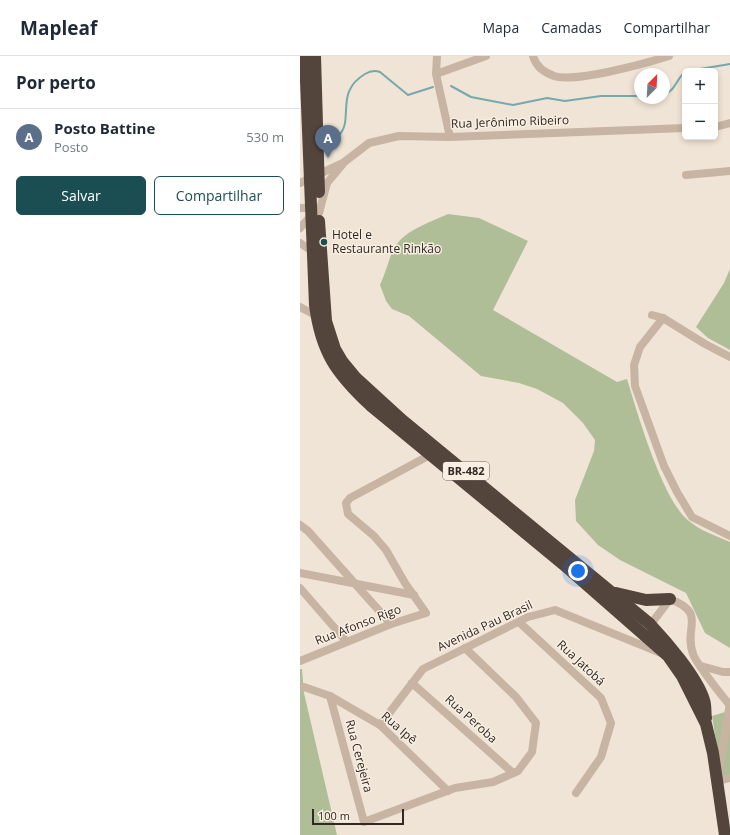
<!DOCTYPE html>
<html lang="pt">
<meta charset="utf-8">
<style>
body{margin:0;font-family:"Open Sans",sans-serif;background:#f2f2f3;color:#1f2937}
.controls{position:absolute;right:12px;top:12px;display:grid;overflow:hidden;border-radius:6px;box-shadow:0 2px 6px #0003}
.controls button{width:36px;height:36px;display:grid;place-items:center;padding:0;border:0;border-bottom:1px solid #e0e1e3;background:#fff;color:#1f2937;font:20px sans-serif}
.compass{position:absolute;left:334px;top:12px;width:36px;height:36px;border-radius:50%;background:#fff;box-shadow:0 2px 6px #0003;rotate:24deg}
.scale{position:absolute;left:12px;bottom:10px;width:92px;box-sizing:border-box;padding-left:4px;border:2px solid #322925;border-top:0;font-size:11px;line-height:14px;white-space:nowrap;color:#322925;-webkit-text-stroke:3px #f8eee2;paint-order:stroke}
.you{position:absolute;left:278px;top:515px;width:14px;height:14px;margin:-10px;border:3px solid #fff;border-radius:50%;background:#1a73e8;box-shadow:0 0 0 6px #1a73e833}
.badge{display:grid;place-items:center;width:26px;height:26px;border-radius:50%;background:#1b4e53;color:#fff;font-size:13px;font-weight:700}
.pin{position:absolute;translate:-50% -33px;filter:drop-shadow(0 1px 2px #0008)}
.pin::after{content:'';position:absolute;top:21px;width:14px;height:12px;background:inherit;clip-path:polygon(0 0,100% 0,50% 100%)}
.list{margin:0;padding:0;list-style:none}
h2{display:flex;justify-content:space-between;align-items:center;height:52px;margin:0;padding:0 16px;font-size:17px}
h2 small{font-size:13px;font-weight:400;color:#747a83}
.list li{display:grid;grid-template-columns:26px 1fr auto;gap:12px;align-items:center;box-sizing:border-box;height:56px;padding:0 16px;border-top:1px solid #e0e1e3}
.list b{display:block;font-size:15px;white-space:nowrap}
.list p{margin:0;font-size:13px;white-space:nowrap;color:#747a83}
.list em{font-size:13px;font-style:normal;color:#747a83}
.actions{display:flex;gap:8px;padding:12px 16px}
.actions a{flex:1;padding:9px 0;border:1px solid #1b4e53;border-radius:6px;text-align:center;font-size:14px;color:#1b4e53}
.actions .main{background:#1b4e53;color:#fff}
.map{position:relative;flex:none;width:430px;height:779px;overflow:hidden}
header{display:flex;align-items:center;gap:24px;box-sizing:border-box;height:56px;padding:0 20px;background:#fff;border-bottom:1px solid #e0e1e3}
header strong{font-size:19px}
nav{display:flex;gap:22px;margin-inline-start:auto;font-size:14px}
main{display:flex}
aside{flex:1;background:#fff}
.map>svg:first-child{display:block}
.green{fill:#b0be97}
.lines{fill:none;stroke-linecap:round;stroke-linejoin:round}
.stream{stroke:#76a9ac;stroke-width:2}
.minor{stroke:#c7b4a3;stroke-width:8}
.highway{stroke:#53443c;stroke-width:12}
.poi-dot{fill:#1b4e53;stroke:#f8eee2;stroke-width:1.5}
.labels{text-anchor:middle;stroke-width:3;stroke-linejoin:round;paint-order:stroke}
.shield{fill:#f8eee2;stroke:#6d645e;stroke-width:1}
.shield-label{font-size:11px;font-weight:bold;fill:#322925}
.street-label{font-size:12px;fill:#322925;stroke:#f8eee2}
.poi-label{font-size:12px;fill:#322925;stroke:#f8eee2;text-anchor:start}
</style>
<header>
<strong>Mapleaf</strong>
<nav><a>Mapa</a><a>Camadas</a><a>Compartilhar</a></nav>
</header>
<main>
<aside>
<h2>Por perto<small></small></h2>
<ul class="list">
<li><span class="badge" style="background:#5c6f8a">A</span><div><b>Posto Battine</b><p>Posto</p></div><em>530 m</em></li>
</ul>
<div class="actions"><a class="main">Salvar</a><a>Compartilhar</a></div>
</aside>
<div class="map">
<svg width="430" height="779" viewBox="0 0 430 779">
<rect width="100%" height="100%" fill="#f0e4d6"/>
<!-- green -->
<g class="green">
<path d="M148 158 179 162 228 185 193 254 317 326 327 323C337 356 363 446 389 465 401 475 416 480 430 486V592L405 577 386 537 320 504 298 489 276 465 275 444 294 395 295 384 283 367 263 347 237 333 219 327 181 320 109 260 92 253 86 245 80 229C85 218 88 207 92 196 101 175 129 167 148 158Z"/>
<path d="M430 213V294L408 282 396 271 424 227Z"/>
<path d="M0 613H2L4 637 37 779H0Z"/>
<path d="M430 650V718L422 721 412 660 425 656Z"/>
</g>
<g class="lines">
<!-- stream -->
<g class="stream">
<path d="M388 15 430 8"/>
<path d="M151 30 171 41 213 49 247 42 265 45 301 40H340"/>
<path d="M364 38C375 36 376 23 385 16"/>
<path d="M37 81C56 66 33 37 65 18 70 15 74 14 80 16L108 39 133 31"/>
</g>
<!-- minor -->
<g class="minor">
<path d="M137 0 136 18 150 81"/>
<path d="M233 0C236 11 244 16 254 20 275 27 347 7 369 0"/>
<path d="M136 18 186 0"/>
<path d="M415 71 430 67"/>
<path d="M386 119 430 115"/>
<path d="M0 127 43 107 69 87 99 80 150 81 385 72"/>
<path d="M0 152H11"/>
<path d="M19 157 27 127 42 109"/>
<path d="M0 172 11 160"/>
<path d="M0 187 12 195"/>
<path d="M0 251 17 260"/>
<path d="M352 259 363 262 405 288 430 301"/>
<path d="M363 262 340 291 334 309 335 330 364 410 377 436 392 461 430 480"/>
<path d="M0 469 8 475 91 568"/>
<path d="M0 517 114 539"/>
<path d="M0 532 46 585"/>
<path d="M219 566 301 642 311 667 301 701 276 737"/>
<path d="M348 572 370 543C408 558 383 571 393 598 396 607 422 640 429 648"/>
<path d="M0 605 91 568 126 557 105 527 86 494 74 480 48 458 46 447 50 442 130 399"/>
<path d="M401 610 423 616H430"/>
<path d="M112 627 213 717"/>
<path d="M4 631 30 640 80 669 148 735"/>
<path d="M30 640 64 766 155 732 193 726 218 715 232 696 236 667 216 641 165 592"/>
<path d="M430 647 417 725 430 722"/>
<path d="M80 669 123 613 228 561 255 554 361 597"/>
</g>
<!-- highway -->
<g class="highway">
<path d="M5 0 15 249C21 296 36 317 70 349L263 508 368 600 382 620 406 668 413 697 425 779"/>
<path d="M15 0 19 136"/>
<path d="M19 165 26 265 35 293 42 305 56 322 102 364 350 568C366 585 397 621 404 644 406 649 405 657 406 662"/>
<path d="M316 537 346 544 370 543"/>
</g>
</g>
<!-- markers -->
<circle class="poi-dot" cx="24" cy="186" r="4"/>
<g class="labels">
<!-- shield labels -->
<rect class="shield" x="143" y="406" width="46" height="18" rx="3"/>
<g class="shield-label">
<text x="166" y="419">BR-482</text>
</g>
<!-- street labels -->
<g class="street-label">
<text transform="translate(210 66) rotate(-2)" y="4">Rua Jerônimo Ribeiro</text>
<text transform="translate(58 569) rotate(-21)" y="4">Rua Afonso Rigo</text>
<text transform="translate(185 570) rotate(-25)" y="4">Avenida Pau Brasil</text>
<text transform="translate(281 607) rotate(43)" y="4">Rua Jatobá</text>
<text transform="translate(171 663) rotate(42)" y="4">Rua Peroba</text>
<text transform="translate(99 672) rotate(41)" y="4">Rua Ipê</text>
<text transform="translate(59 700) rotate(75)" y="4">Rua Cerejeira</text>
</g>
<!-- poi labels -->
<g class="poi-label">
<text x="32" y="183">Hotel e<tspan x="32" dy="14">Restaurante Rinkão</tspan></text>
</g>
</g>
</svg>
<div class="controls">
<button>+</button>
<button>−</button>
</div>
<svg class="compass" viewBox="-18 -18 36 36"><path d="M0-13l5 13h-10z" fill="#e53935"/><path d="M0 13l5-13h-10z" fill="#747a83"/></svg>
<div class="scale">100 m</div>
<div class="you"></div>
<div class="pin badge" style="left:28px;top:102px;background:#5c6f8a">A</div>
</div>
</main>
